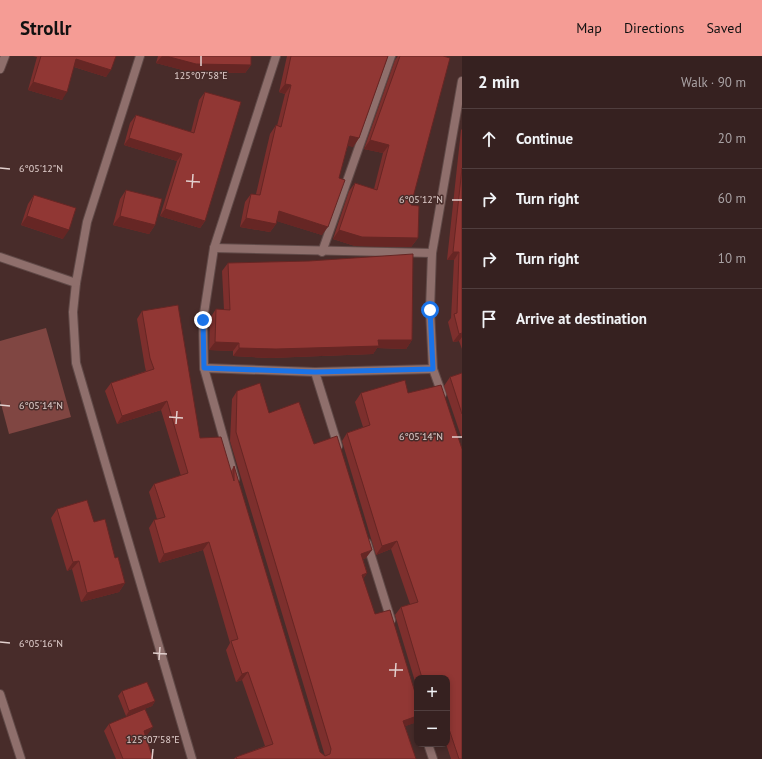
<!DOCTYPE html>
<meta charset="utf-8">
<style>
body{margin:0;font-family:"PT Sans",sans-serif;background:#412e2d;color:#f1f3f6}
.controls{position:absolute;right:12px;bottom:12px;display:grid;overflow:hidden;border-radius:8px;box-shadow:0 2px 6px #0003}
.controls button{width:36px;height:36px;display:grid;place-items:center;padding:0;border:0;border-bottom:1px solid #503e3e;background:#362120;color:#f1f3f6;font:20px sans-serif}
.stop{position:absolute;width:12px;height:12px;margin:-9px;border:3px solid #1a73e8;border-radius:50%;background:#fff}
.stop.end{background:#1a73e8;border-color:#fff;box-shadow:0 1px 4px #0008}
.list{margin:0;padding:0;list-style:none}
h2{display:flex;justify-content:space-between;align-items:center;height:52px;margin:0;padding:0 16px;font-size:17px}
h2 small{font-size:13px;font-weight:400;color:#aaa3a5}
.list li{display:grid;grid-template-columns:26px 1fr auto;gap:12px;align-items:center;box-sizing:border-box;height:60px;padding:0 16px;border-top:1px solid #503e3e}
.list b{display:block;font-size:15px;white-space:nowrap}
.list em{font-size:13px;font-style:normal;color:#aaa3a5}
.icon{flex:none;width:22px;height:22px;fill:none;stroke:currentColor;stroke-width:2;stroke-linecap:round;stroke-linejoin:round}
.map{position:relative;flex:none;width:462px;height:703px;overflow:hidden}
header{display:flex;align-items:center;gap:24px;box-sizing:border-box;height:56px;padding:0 20px;background:#f59c95;color:#111}
header strong{font-size:19px}
nav{display:flex;gap:22px;margin-inline-start:auto;font-size:14px}
main{display:flex}
aside{flex:1;background:#362120}
.map>svg:first-child{display:block}
.green{fill:#804642}
.lines{fill:none;stroke-linecap:round;stroke-linejoin:round}
.minor-casing{stroke:#604947;stroke-width:10}
.minor{stroke:#8f6f6c;stroke-width:8}
.wall{fill:#7d2f2d}
.shaded-wall{fill:#662624}
.building{fill:#913734;stroke:#662624}
.route{stroke:#1a73e8;stroke-width:5}
.ticks{fill:none;stroke:#e2d0ce;stroke-width:1.5}
.ticks-label{font-size:10px;text-anchor:middle;fill:#e2d0ce;stroke:#482c2a;stroke-width:3;stroke-linejoin:round;paint-order:stroke}
</style>
<header>
<strong>Strollr</strong>
<nav><a>Map</a><a>Directions</a><a>Saved</a></nav>
</header>
<main>
<div class="map">
<svg width="462" height="703" viewBox="0 0 462 703">
<rect width="100%" height="100%" fill="#482c2a"/>
<!-- green -->
<path class="green" d="M46 272 71 361 9 378 0 344V285Z"/>
<g class="lines">
<defs>
<g id="minor">
<path d="M140 0 87 166 76 227 73 256 76 307 192 703"/>
<path d="M0 13 5 0"/>
<path d="M214 192 432 197"/>
<path d="M322 196 391 0"/>
<path d="M0 201 76 227"/>
<path d="M204 312 315 316 433 313"/>
<path d="M315 316 338 390"/>
<path d="M442 338 433 313 430 254 432 197 462 25"/>
<path d="M235 423 204 312 203 264 214 192 276 0"/>
<path d="M367 487 391 564"/>
<path d="M0 638 21 703"/>
<path d="M428 688 433 703"/>
</g>
</defs>
<!-- minor casing -->
<use href="#minor" class="minor-casing"/>
<!-- minor -->
<use href="#minor" class="minor"/>
</g>
<!-- wall -->
<g class="wall">
<path d="M33 0H116L106 21 74 11 62 44 28 34 37 1Z"/>
<path d="M158 0H251V9L245 17 190 16 156 7Z"/>
<path d="M287 0H388L359 82 353 91 348 89 322 179 277 165 276 168 270 176 240 171 245 146 251 138H256L270 78 276 69 277 70 285 38 279 36Z"/>
<path d="M398 0H443L411 149 418 182 411 191 355 190 333 183 349 135 355 127 374 133 383 97 364 93 395 4Z"/>
<path d="M205 36V165L200 172 160 160 177 105 124 89 130 67 136 59 191 76 199 44Z"/>
<path d="M462 73V293L459 285 453 286 448 266 451 262 454 204H447L461 74Z"/>
<path d="M126 134 155 169 149 178 113 169 120 143Z"/>
<path d="M34 139 63 183 21 169 28 148Z"/>
<path d="M228 207 412 284 406 293 377 292 373 298 270 302 233 300V295L209 294 210 262 216 253 224 254 222 215Z"/>
<path d="M142 255 200 382 231 415 234 410 320 696 325 700 230 385 232 343 237 335 314 388 366 502 363 503 367 517 363 523 375 558 417 643V666L405 670 416 703H234L236 701 265 690 242 624 236 626 226 594 230 587 203 494 159 507 149 472 154 464 157 463 149 436 154 428 181 420 161 354 117 368 105 335 111 327 146 315 145 311 137 263Z"/>
<path d="M462 317V383L444 330 450 321Z"/>
<path d="M361 337H408L462 703H451L446 688H447V622H417V632L395 559 401 551 410 548 391 493 376 499 342 385 347 377 363 371 355 346Z"/>
<path d="M57 453 94 466 115 502 125 527 119 536 81 546 72 513 67 515 51 462Z"/>
<path d="M122 635 155 645 152 650 126 660 118 640Z"/>
<path d="M109 668 148 678 146 679 153 703H116L104 675Z"/>
</g>
<!-- shaded-wall -->
<g class="shaded-wall">
<path d="M162 0H166L251 9 245 17 190 16 156 7Z"/>
<path d="M76 3 111 14 106 21 71 10Z"/>
<path d="M33 26 67 36 62 44 28 34Z"/>
<path d="M285 28 291 29 285 38 279 36Z"/>
<path d="M350 80 359 82 353 91 344 89Z"/>
<path d="M129 82 182 98 177 105 124 89Z"/>
<path d="M370 84 389 89 383 97 364 93Z"/>
<path d="M165 153 205 165 200 172 160 160Z"/>
<path d="M279 155 328 171 322 179 273 164Z"/>
<path d="M27 160 69 174 63 183 21 169Z"/>
<path d="M120 160 155 169 149 178 113 169Z"/>
<path d="M246 162 276 168 270 176 240 171Z"/>
<path d="M339 174 418 182 411 191 355 190 333 183Z"/>
<path d="M453 196H459L454 204H447Z"/>
<path d="M462 277V281L459 285 453 286 459 278Z"/>
<path d="M378 284H412L406 293 377 292 373 298 270 302 233 300 239 292Z"/>
<path d="M215 286 239 287 233 295 209 294Z"/>
<path d="M167 345 161 354 117 368 122 360Z"/>
<path d="M397 485 391 493 376 499 382 490Z"/>
<path d="M209 486 203 494 159 507 164 498Z"/>
<path d="M372 494 366 502 355 506 361 498Z"/>
<path d="M79 505 72 513 67 515 73 506Z"/>
<path d="M367 517 362 525V519Z"/>
<path d="M125 527 119 536 81 546 87 537Z"/>
<path d="M248 616 242 624 236 626 242 618Z"/>
<path d="M155 645 152 650 126 660 129 655Z"/>
<path d="M417 660V666L397 673 403 665Z"/>
<path d="M153 671 148 678 139 682 144 675Z"/>
</g>
<!-- building -->
<g class="building">
<path d="M41 0H116L111 14 76 3 67 36 33 26Z"/>
<path d="M166 0H251V9L196 8Z"/>
<path d="M291 0H388L359 82 350 80 339 122 345 124 328 171 279 155 276 168 246 162 251 138 260 139 276 69 281 71 291 29 285 28Z"/>
<path d="M400 0H443L450 2 411 149 419 150 418 182 362 181 339 174 355 127 377 134 389 89 370 84Z"/>
<path d="M205 36 241 46 205 165 165 153 182 98 129 82 136 59 194 77Z"/>
<path d="M462 112V277L459 278 454 258 457 257 459 196H453Z"/>
<path d="M126 134 162 143 155 169 120 160Z"/>
<path d="M34 139 76 152 69 174 27 160Z"/>
<path d="M413 198 412 284H378L379 290 276 293 239 292V287L215 286 216 253 230 254 228 207 309 205Z"/>
<path d="M178 249 200 382 221 381 234 425V410L320 696 325 700 330 698 331 693 236 376 237 335 260 327 269 357 299 346 314 388 337 380 372 494 361 498 367 517 362 519 375 558 390 554 417 643V660L403 665 416 703H237L236 701 273 688 248 616 242 618 231 585 238 583 209 486 164 498 154 464 165 461 154 428 188 417 167 345 122 360 111 327 154 313 150 302 142 255Z"/>
<path d="M462 317V358L450 321Z"/>
<path d="M405 324 408 337 441 329 462 393V703H459L447 667V622H422L401 551 418 546 397 485 382 490 347 377 370 369 361 337Z"/>
<path d="M87 444 94 466 105 463 115 502 118 501 125 527 87 537 79 505 73 506 57 453Z"/>
<path d="M147 626 155 645 129 655 122 635Z"/>
<path d="M145 653 153 671 144 675 153 703H123L109 668Z"/>
</g>
<g class="lines">
<!-- route -->
<path class="route" d="M203 264 204 312 315 316 433 313 430 254"/>
</g>
<!-- ticks -->
<path class="ticks" d="M201 10V0M0 112 10 113M186 125 200 126M192 132 193 118M452 144H462M0 349 10 350M169 361 183 362M176 368 177 355M452 381H462M0 586 10 587M153 597 167 598M159 604 160 591M389 614H403M395 621 396 607M152 703 153 693"/>
<g class="ticks-label">
<text x="201" y="23">125°07'58"E</text>
<text x="41" y="116">6°05'12"N</text>
<text x="421" y="147">6°05'12"N</text>
<text x="41" y="353">6°05'14"N</text>
<text x="421" y="384">6°05'14"N</text>
<text x="41" y="591">6°05'16"N</text>
<text x="153" y="687">125°07'58"E</text>
</g>
</svg>
<div class="controls">
<button>+</button>
<button>−</button>
</div>
<div class="stop" style="left:430px;top:254px"></div>
<div class="stop end" style="left:203px;top:264px"></div>
</div>
<aside>
<h2>2 min<small>Walk · 90 m</small></h2>
<ul class="list">
<li><svg class="icon" aria-label="ahead" viewBox="0 0 24 24"><path d="M12 20V5M6 11l6-6 6 6"/></svg><div><b>Continue</b></div><em>20 m</em></li>
<li><svg class="icon" aria-label="right" viewBox="0 0 24 24"><path d="M7 20v-9h11M14 6l5 5-5 5"/></svg><div><b>Turn right</b></div><em>60 m</em></li>
<li><svg class="icon" aria-label="right" viewBox="0 0 24 24"><path d="M7 20v-9h11M14 6l5 5-5 5"/></svg><div><b>Turn right</b></div><em>10 m</em></li>
<li><svg class="icon" aria-label="arrive" viewBox="0 0 24 24"><path d="M6 21V4h12l-3 4 3 4H6"/></svg><div><b>Arrive at destination</b></div></li>
</ul>
</aside>
</main>
